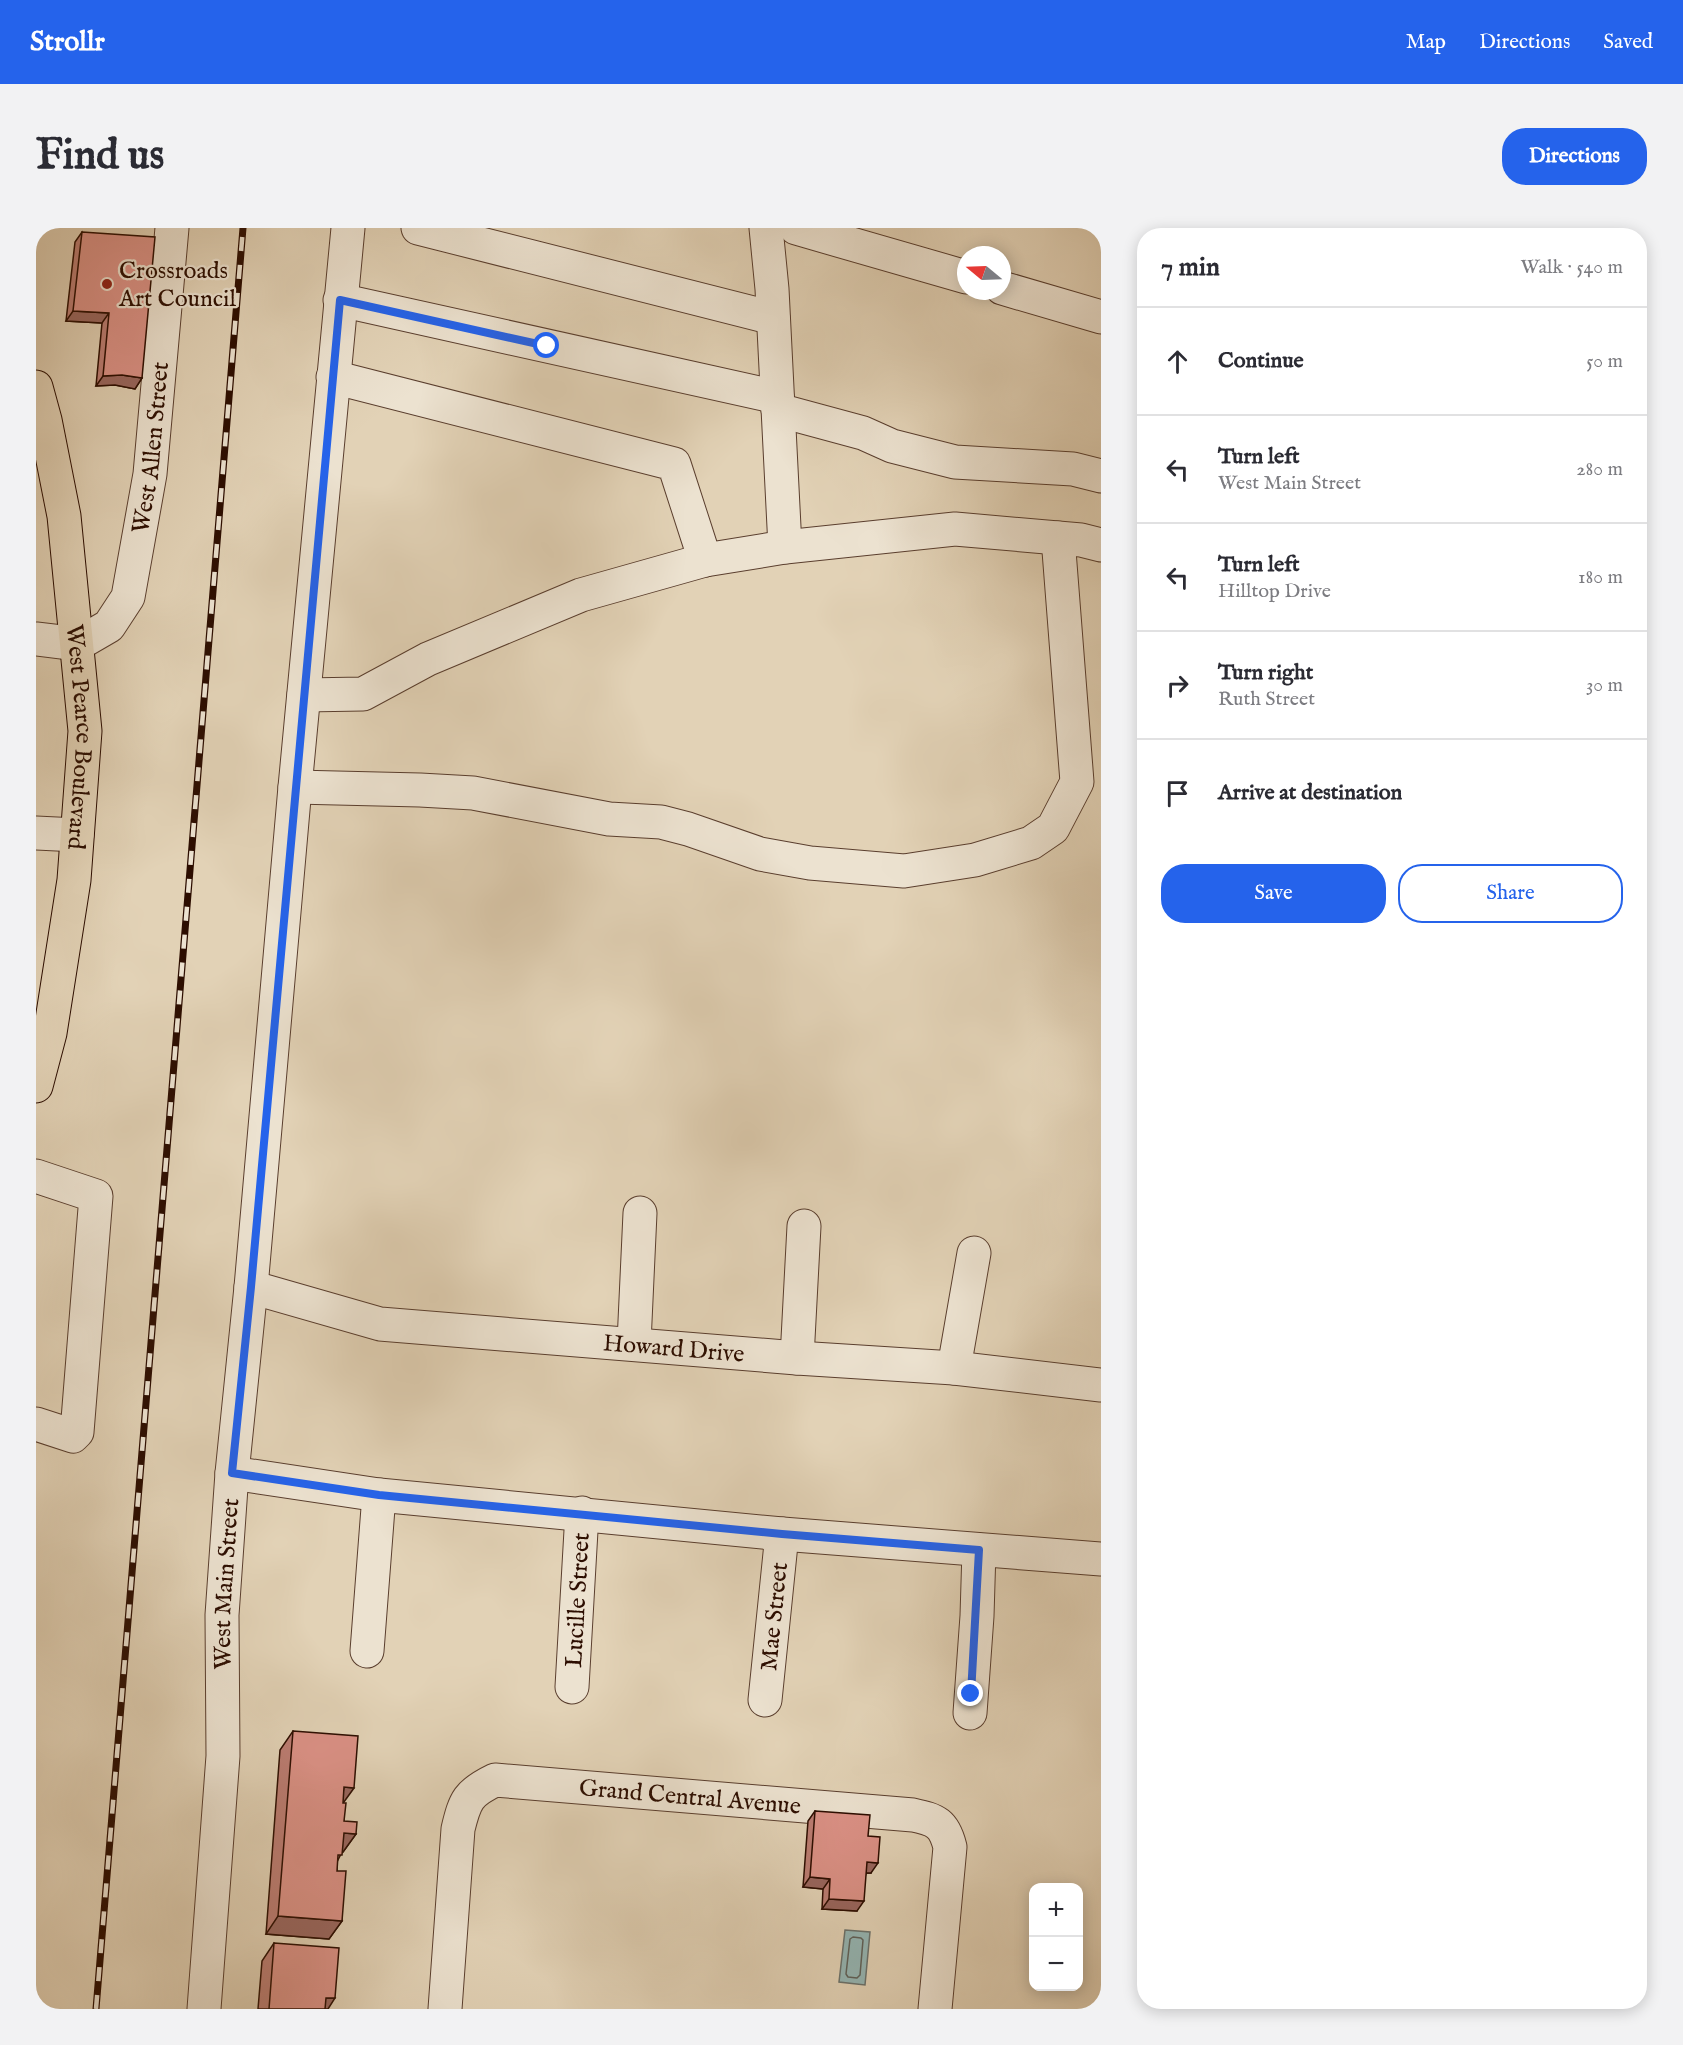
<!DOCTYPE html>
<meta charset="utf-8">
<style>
body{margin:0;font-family:"IM FELL English",serif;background:#f2f2f3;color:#2b2b33}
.controls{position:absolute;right:18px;bottom:18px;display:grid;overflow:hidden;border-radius:12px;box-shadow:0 3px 15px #0003}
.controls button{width:54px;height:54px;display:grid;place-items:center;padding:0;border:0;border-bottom:2px solid #e1e1e2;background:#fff;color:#2b2b33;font:30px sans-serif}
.compass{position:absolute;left:921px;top:18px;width:54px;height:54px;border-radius:50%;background:#fff;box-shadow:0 3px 15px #0003;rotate:289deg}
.stop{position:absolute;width:18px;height:18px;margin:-14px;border:4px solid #2563eb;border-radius:50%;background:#fff}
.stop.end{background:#2563eb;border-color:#fff;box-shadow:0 2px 6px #0008}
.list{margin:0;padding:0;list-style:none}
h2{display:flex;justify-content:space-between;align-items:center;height:78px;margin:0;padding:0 24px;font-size:26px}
h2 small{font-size:20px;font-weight:400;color:#7c7c81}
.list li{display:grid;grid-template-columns:39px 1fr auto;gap:18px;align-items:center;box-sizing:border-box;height:108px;padding:0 24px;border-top:2px solid #e1e1e2}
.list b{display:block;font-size:22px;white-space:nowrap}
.list p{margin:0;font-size:20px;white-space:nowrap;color:#7c7c81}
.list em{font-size:20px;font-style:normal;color:#7c7c81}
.actions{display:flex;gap:12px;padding:18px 24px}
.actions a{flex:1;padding:14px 0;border:2px solid #2563eb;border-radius:24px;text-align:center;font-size:21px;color:#2563eb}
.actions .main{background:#2563eb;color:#fff}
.icon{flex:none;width:33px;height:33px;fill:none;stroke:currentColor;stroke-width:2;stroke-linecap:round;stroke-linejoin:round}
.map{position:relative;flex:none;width:1065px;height:1781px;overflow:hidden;border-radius:24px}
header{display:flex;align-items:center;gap:36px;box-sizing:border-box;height:84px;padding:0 30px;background:#2563eb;color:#fff}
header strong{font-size:28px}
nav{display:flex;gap:33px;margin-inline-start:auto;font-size:21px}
.intro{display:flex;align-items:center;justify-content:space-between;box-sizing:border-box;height:144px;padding:0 36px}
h1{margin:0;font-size:42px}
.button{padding:15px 27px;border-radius:24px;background:#2563eb;color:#fff;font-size:21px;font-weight:700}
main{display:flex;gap:36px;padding:0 36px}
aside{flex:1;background:#fff;border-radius:24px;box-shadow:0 3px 15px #0003}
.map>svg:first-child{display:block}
.water{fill:#95b6b4;stroke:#6b726c;stroke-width:1.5}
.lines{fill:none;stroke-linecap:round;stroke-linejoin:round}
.shore{stroke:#60625a;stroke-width:1.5}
.minor-casing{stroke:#5a3e2e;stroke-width:35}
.major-casing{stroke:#2c0d00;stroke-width:35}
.minor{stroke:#ece2d0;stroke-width:33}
.major{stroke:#e2d2b6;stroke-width:33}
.rail-casing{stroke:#2c0d00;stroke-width:7}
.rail{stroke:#ece2d0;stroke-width:4.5;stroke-dasharray:14;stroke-linecap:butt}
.wall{fill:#bc7d73;stroke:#2c0d00;stroke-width:1.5}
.shaded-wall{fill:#99665e;stroke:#2c0d00;stroke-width:1.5}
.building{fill:#db9186;stroke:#2c0d00;stroke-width:1.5}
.route{stroke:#2563eb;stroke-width:8}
.poi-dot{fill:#8f2418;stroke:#ece2d0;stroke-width:2}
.labels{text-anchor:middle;stroke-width:4.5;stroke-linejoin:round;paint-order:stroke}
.poi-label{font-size:24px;fill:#2c0d00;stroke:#ece2d0;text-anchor:start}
.street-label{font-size:24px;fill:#2c0d00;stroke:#ece2d0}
</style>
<header>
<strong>Strollr</strong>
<nav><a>Map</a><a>Directions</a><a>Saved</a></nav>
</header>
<div class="intro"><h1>Find us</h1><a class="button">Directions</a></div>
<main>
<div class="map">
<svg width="1065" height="1781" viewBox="0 0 1065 1781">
<rect width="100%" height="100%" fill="#e2d2b6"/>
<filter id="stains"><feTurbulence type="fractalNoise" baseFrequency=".00333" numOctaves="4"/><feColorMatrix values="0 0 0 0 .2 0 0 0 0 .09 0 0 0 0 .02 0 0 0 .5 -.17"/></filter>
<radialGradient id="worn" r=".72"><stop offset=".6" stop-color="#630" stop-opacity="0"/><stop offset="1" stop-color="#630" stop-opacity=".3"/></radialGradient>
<!-- water -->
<path class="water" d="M809 1702 834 1704 829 1757 803 1754Z"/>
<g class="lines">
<!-- shore -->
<path class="shore" d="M817 1709 825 1710 827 1712 824 1747 821 1750 812 1749 810 1746 814 1711Z"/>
<defs>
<g id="minor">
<path d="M382 0 737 90"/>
<path d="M730 0 736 61 749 319"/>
<path d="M760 0 930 49"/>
<path d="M966 60 1065 89"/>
<path d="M304 72 741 169"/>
<path d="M297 149 638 236 669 332"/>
<path d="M742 182 827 205 856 218 919 234 1037 241 1065 248"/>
<path id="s1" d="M0 411 42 416 73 398 92 369 114 246 136 0"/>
<path d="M268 467 327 466 392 431 545 367 669 332 749 319 919 301 1045 312 1065 317"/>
<path d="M259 559 384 562 437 565 573 591 625 594 652 601 724 626 774 635 868 643 939 632 995 615 1017 600 1041 554 1022 310"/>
<path d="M0 605 41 607"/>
<path d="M0 948 60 968 41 1204 37 1208 0 1196"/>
<path id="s2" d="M215 1059 344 1096 761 1130 918 1140 1065 1157"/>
<path d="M598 1115 604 985"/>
<path d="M761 1130 768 998"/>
<path d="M918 1140 938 1025"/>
<path d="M196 1245 343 1267 746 1306 1065 1331"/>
<path d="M331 1423 343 1267"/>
<path id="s3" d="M536 1459 546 1285"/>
<path id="s4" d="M729 1472 746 1306"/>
<path d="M934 1485 941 1388 943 1322"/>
<path id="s5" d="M168 1781 187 1528 186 1387 196 1245 215 1059 259 559 312 0"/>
<path id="s6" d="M409 1781 422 1601C429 1572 432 1565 459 1552L877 1587C900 1592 908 1595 914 1619L899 1781"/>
</g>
<g id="major">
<path id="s7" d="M0 159 9 192 28 288 49 503 38 652 14 805 0 858"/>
</g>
</defs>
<!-- minor casing -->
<use href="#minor" class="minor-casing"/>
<!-- major casing -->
<use href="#major" class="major-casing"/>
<!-- minor -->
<use href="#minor" class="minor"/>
<!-- major -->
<use href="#major" class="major"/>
<defs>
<path id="rail" d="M60 1781 207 0"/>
</defs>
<!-- rail casing -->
<use href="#rail" class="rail-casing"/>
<!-- rail -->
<use href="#rail" class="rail"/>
</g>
<!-- wall -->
<g class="wall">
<path d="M46 4 106 150 99 161 79 157 60 158 66 95 30 93 39 14Z"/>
<path d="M257 1503 307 1575 308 1593 320 1606 307 1624H306L301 1634V1643L306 1693 293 1711 230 1706 244 1522Z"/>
<path d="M779 1583 832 1608 835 1645H830L821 1683 786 1681 787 1661 767 1659 772 1593Z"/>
<path d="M238 1715 292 1781H222L226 1733Z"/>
</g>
<!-- shaded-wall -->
<g class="shaded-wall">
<path d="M37 83 73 85 66 95 30 93Z"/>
<path d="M86 147 106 150 99 161 79 157 60 158 67 148Z"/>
<path d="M308 1559 318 1560 305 1578Z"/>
<path d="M308 1605 320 1606 307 1624H295Z"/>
<path d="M831 1634 842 1635 835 1645H824Z"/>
<path d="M774 1649 794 1651 787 1661 767 1659Z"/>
<path d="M793 1671 828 1673 821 1683 786 1681Z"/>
<path d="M242 1688 306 1693 293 1711 230 1706Z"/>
<path d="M290 1770H299L292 1781H282Z"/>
</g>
<!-- building -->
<g class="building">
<path d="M46 4 119 9 106 150 86 147 67 148 73 85 37 83Z"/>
<path d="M257 1503 322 1508 318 1560 308 1559 307 1575H310L308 1593 321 1594 320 1606 308 1605 306 1627H302L301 1643H310L306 1693 242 1688Z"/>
<path d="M779 1583 834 1587 832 1608 844 1609 842 1635 831 1634 828 1673 793 1671 794 1651 774 1649Z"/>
<path d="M238 1715 303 1720 299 1770H290L289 1781H233Z"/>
</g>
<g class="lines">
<!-- route -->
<path class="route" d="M511 118 304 72 215 1059 196 1245 343 1267 746 1306 943 1322 935 1466"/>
</g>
<!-- markers -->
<circle class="poi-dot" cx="71" cy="56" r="6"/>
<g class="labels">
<!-- poi labels -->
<g class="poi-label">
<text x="83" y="50">Crossroads<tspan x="83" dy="28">Art Council</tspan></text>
</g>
<!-- street labels -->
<g class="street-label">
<text dy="8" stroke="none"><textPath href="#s1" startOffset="264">West Allen Street</textPath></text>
<text dy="8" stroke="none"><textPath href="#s7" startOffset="354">West Pearce Boulevard</textPath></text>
<text dy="8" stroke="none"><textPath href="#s2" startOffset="429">Howard Drive</textPath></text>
<text dy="8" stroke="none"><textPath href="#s5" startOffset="426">West Main Street</textPath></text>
<text dy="8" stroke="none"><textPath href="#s3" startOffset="87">Lucille Street</textPath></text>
<text dy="8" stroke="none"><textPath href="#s4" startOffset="84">Mae Street</textPath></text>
<text dy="8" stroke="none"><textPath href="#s6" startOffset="441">Grand Central Avenue</textPath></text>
</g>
</g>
<rect width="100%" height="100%" filter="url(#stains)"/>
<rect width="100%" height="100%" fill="url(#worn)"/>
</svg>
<div class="controls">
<button>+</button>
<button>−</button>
</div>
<svg class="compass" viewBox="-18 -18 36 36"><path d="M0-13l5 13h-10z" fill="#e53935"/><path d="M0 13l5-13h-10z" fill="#7c7c81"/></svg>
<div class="stop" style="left:511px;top:118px"></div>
<div class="stop end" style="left:935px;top:1466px"></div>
</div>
<aside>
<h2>7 min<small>Walk · 540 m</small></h2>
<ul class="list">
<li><svg class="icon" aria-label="ahead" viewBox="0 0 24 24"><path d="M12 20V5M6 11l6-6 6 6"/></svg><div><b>Continue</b></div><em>50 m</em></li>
<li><svg class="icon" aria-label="left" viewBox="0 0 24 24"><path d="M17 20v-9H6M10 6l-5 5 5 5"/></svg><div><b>Turn left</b><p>West Main Street</p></div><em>280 m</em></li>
<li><svg class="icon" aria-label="left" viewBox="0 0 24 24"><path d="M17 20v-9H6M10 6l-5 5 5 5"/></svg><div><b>Turn left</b><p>Hilltop Drive</p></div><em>180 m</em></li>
<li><svg class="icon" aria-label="right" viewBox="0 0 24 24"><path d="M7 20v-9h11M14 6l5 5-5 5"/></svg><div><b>Turn right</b><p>Ruth Street</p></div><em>30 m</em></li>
<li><svg class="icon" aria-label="arrive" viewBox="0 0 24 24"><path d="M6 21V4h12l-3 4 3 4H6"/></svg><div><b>Arrive at destination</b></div></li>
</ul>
<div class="actions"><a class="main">Save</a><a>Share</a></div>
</aside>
</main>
